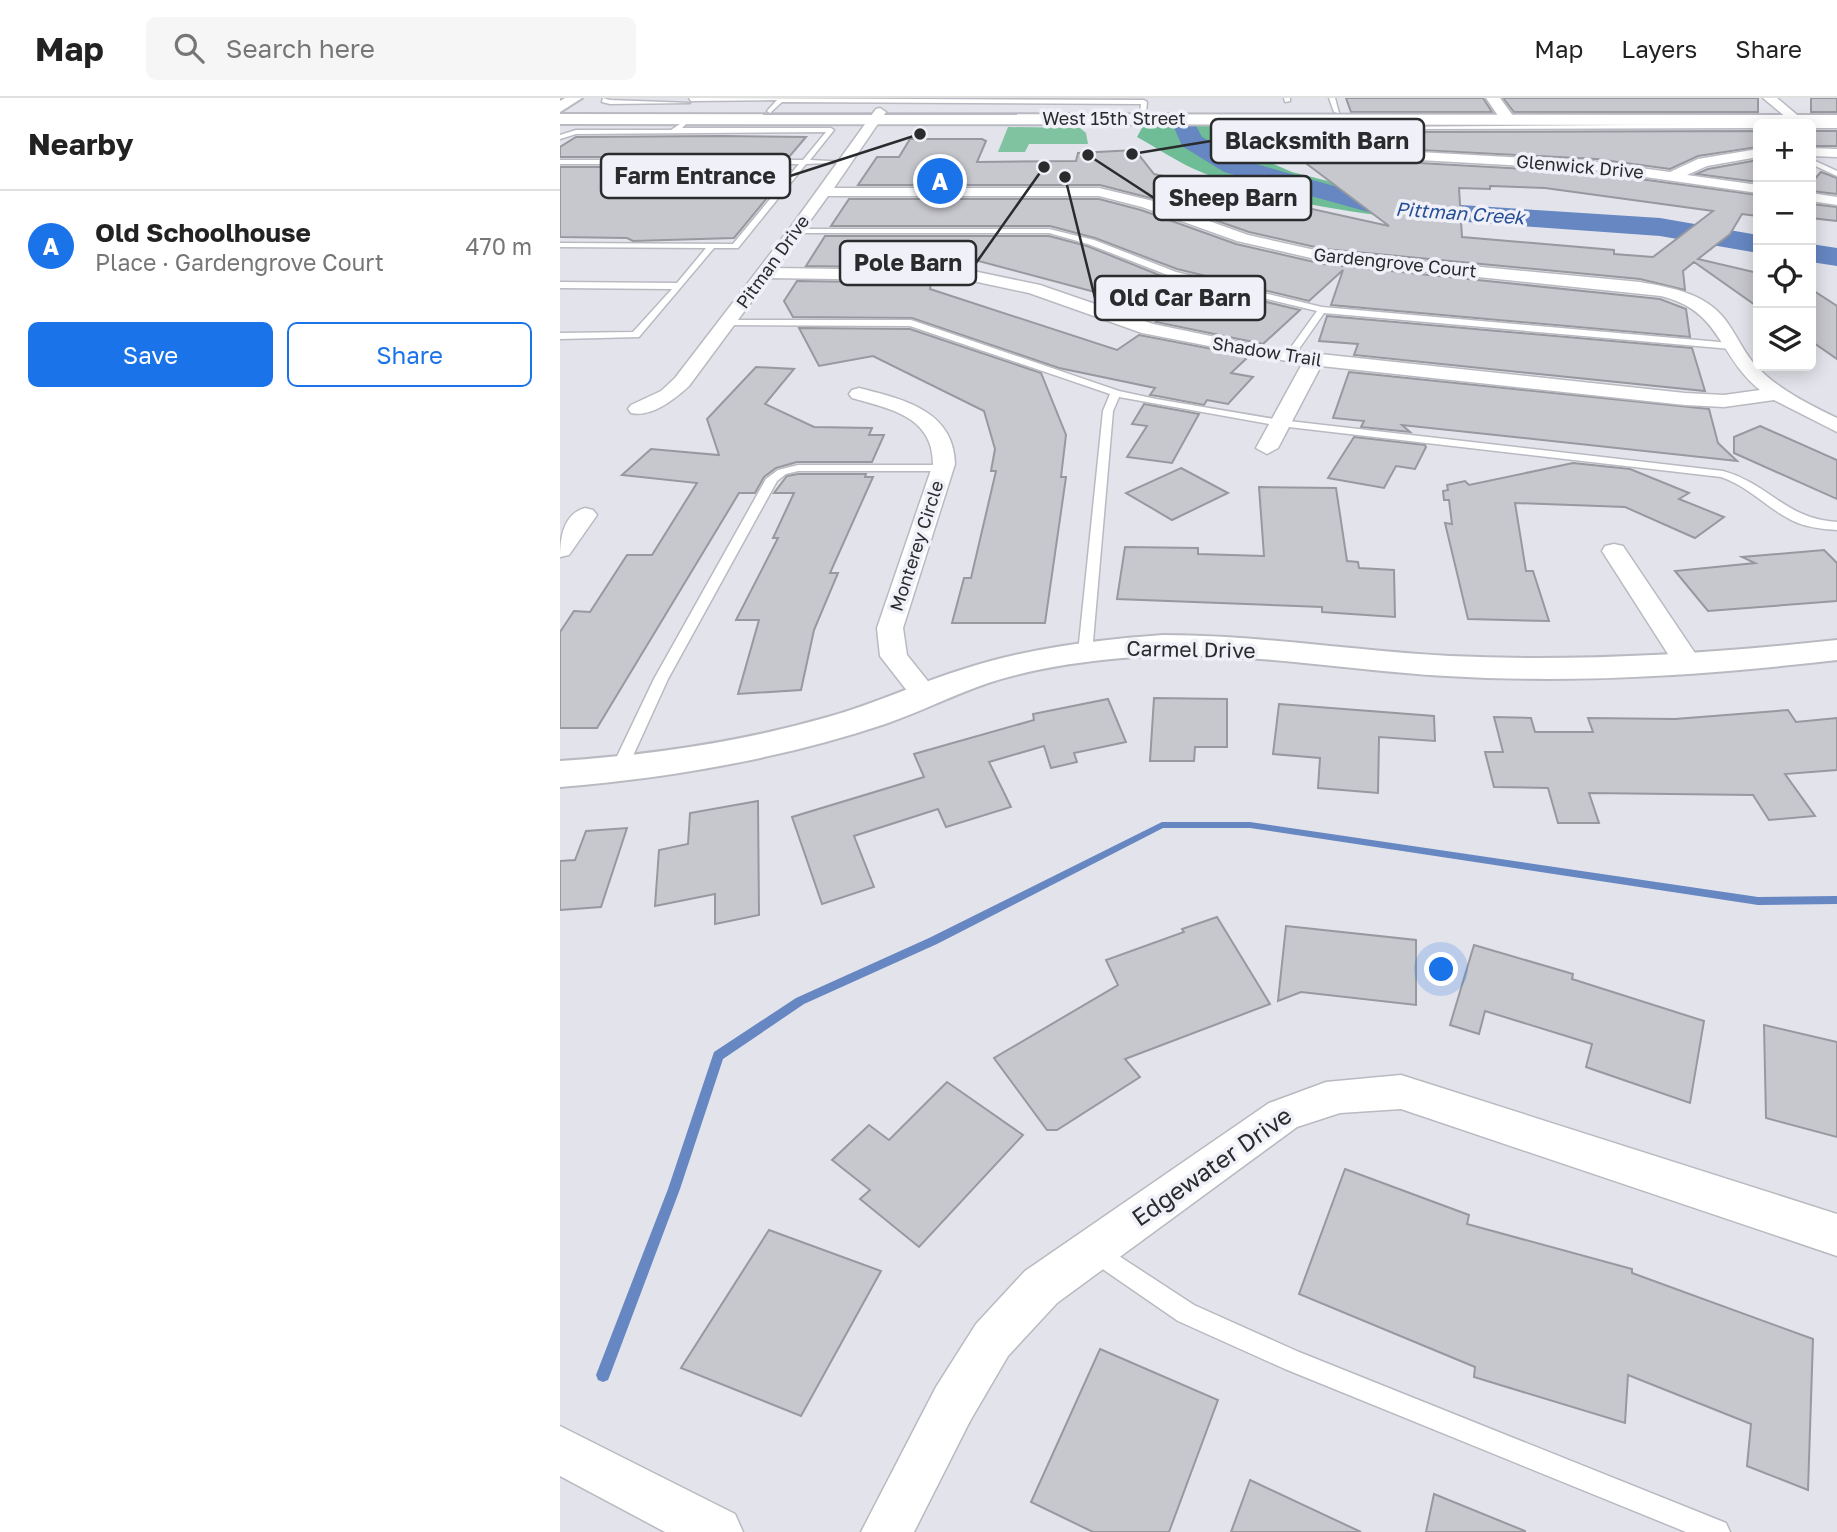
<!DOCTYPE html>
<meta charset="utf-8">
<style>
body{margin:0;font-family:"Golos Text",sans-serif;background:#f6f6f6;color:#222}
.controls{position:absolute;right:21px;top:21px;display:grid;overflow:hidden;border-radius:10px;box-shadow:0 4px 18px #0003}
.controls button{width:63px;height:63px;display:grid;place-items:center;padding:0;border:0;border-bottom:2px solid #e0e0e0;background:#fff;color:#222;font:35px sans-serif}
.you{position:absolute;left:882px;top:872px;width:24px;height:24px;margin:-18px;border:5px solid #fff;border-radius:50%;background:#1a73e8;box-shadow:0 0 0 10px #1a73e833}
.badge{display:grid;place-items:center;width:46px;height:46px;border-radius:50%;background:#1a73e8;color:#fff;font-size:23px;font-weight:700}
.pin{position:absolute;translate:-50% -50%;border:4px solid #fff;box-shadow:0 2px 7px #0006}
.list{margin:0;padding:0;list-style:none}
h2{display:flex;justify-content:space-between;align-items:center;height:91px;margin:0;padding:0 28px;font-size:30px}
h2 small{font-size:23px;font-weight:400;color:#767676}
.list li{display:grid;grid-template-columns:46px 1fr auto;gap:21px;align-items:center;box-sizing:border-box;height:112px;padding:0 28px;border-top:2px solid #e0e0e0}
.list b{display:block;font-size:26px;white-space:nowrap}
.list p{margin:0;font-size:23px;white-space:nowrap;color:#767676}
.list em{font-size:23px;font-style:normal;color:#767676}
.actions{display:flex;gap:14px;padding:21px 28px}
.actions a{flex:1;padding:16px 0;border:2px solid #1a73e8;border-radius:10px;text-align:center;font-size:24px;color:#1a73e8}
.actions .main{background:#1a73e8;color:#fff}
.icon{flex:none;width:38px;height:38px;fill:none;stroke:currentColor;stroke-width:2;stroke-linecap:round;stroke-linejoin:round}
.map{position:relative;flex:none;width:1277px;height:1434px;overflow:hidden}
header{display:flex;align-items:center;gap:42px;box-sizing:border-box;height:98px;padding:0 35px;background:#fff;border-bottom:2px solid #e0e0e0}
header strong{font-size:33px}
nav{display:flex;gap:38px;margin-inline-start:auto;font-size:24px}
.search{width:490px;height:63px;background:#f6f6f6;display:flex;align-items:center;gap:18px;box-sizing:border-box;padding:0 24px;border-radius:10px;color:#767676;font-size:26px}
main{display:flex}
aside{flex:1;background:#fff}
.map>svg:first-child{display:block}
.green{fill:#7fc3a1}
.forest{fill:#6ebd97}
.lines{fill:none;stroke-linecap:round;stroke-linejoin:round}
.stream{fill:#6687c2;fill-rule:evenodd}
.river{fill:#6687c2;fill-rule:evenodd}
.building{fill:#c7c7ce;stroke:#98999f;stroke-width:2;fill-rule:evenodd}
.service-casing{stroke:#b9bac1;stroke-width:3}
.minor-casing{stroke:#b9bac1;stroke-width:3}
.tertiary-casing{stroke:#b9bac1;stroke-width:4}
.secondary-casing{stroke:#b9bac1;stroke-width:4}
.primary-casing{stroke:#b9bac1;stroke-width:4}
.service{fill:#fff;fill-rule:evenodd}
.minor{fill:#fff;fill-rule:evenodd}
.tertiary{fill:#fff;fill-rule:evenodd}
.secondary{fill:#fff;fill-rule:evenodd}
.primary{fill:#fff;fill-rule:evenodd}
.labels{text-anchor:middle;stroke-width:7;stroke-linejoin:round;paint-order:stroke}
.far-street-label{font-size:18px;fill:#2a2b2d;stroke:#f0f1f8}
.far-water-label{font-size:19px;font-style:italic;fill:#264e96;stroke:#f0f1f8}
.street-label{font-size:21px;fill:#2a2b2d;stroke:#f0f1f8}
.near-street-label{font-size:24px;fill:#2a2b2d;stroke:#f0f1f8}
.leader{fill:none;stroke:#2a2b2d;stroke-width:2.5}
.callout-dot{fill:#2a2b2d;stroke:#f0f1f8;stroke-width:2.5}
.callout{fill:#f0f1f8;stroke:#2a2b2d;stroke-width:2.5}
.callout-label{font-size:23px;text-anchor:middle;font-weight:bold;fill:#2a2b2d}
</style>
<header>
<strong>Map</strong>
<div class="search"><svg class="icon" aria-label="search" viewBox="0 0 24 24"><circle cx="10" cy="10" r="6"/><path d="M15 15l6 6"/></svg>Search here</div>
<nav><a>Map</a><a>Layers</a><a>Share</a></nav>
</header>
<main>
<aside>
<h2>Nearby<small></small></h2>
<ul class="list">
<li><span class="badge">A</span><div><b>Old Schoolhouse</b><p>Place · Gardengrove Court</p></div><em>470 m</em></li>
</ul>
<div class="actions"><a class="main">Save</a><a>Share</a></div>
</aside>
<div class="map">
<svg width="1277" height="1434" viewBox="0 0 1277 1434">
<rect width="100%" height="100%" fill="#e3e3eb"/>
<!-- green -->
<path class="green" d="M448 29 520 30 526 35 528 46H469L465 54H438Z"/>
<!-- forest -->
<path class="forest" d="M584 26H661V31L693 40 709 50 702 61 732 74 835 100 817 117C755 109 691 96 634 71 614 62 596 49 577 39Z"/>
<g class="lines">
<!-- stream -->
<path class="stream" d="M602 724H690L1198 799 1277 798V806L1198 807 690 730H603L377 846 244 906 163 961 120 1091 50 1277 48 1282 43 1284 38 1282 36 1277 108 1091 154 954 236 900 369 840Z"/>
<!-- river -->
<g class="river">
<path d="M624 18 632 20 642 39 682 62 824 102 1100 120 1198 137V155L1100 138 823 118 664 74 622 48 612 25 616 20Z"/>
<path d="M1251 146 1277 150V168L1251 164Z"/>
</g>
</g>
<!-- building -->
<g class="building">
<path d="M786 0H923L932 14H791Z"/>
<path d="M943 0H1198V14H954Z"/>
<rect x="1251" y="0" width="26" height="14"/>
<path d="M796 29H820L824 51 841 64 1036 75 1198 97V118L1182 116 1170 136 1138 161 1198 175V209L1134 164 1123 173 1125 192 1080 181 764 151 689 134 594 101 540 87H298L317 59H339L350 41H422L426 43 417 64 516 63 518 55 575 52 594 76 829 128 735 57 753 55 748 40 780 39 777 32H797ZM930 88 985 90 1153 113 1093 159 1054 156V152L902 139 899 90 930 91Z"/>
<path d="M1198 33V49L1138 58 1110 71 1036 61 840 51 835 47 832 34Z"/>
<rect x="1251" y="33" width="26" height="15"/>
<path d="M163 38 246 39 229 59H0V49L16 39Z"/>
<path d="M1198 62V84L1136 76 1148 71Z"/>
<path d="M0 69H222L219 72H230L174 140 73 143 67 140 0 139Z"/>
<path d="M1261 74 1277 80V96L1251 93V85Z"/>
<path d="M289 101H539L581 112 676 146 763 166 1100 201 1126 211 1130 239 771 207 783 172 749 203 617 171 535 140 490 128H271Z"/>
<path d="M1251 106 1277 109V123L1251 120Z"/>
<path d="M265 138H489L527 148 609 181 740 212 703 246 596 224 610 214 381 153 376 170 246 168Z"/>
<path d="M237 183 371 185 370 191 557 252 579 237 689 258 671 275 693 279 668 306 647 302 644 307 597 298 590 297 595 290 499 270 352 220 233 219 224 203Z"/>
<path d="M1251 191 1277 208V261L1251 243Z"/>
<path d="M767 218 1132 250 1145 293 794 257 798 246 759 243Z"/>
<path d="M239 230 350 231 481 275 506 337 501 379H506L485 525H392L404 480H411L436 373H431L435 351 424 313 313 258 259 268Z"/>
<path d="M196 269 234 271 205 306 254 329 312 330 309 337H324L312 364H237L216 370 204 379 195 395H179L37 630H0V534L14 513 30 514 67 457H92L137 385 62 377 91 351 159 357 147 321Z"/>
<path d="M789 274 1149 311 1158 345 1177 363 842 327 850 334 801 329 804 323 773 320Z"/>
<path d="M584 306 639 316 612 365 567 359 587 328 572 326Z"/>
<path d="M1200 328 1277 362V401L1174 355V339Z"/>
<path d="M794 339 865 347 866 349 855 371 836 368 824 390 768 380Z"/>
<path d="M1013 365 1070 371 1129 395 1119 401 1164 419 1135 440 1065 409 955 405 966 473H973L989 523 908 521 885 425 892 426 889 402H884L883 393 888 392 887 387 905 383 909 387Z"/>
<path d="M621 370 668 395 612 422 566 395Z"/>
<path d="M238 376H306L305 379H313L270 475H278L254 532 241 592 178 596 199 522H176L218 440H213L234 395H214L227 378Z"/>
<path d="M699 389 776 390 787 463 798 464 799 470 834 472 835 519 762 514V509L557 501 565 449 638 450V456L704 458Z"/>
<path d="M1264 452 1277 465V503L1148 513 1115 473 1195 465 1182 459Z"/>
<path d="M594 600 667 601V649H635L634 663H590Z"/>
<path d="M548 601 566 644 514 655 517 664 491 670 484 648 429 664 451 709 386 729 378 711 294 738 314 789 262 806 232 719 364 679 354 656 474 622 473 616Z"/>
<path d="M719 606 874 618 875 643 819 639 818 695 758 690 760 660 713 656Z"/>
<path d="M1228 612 1236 624 1277 620V672L1225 676 1255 718 1209 722 1193 697 1029 695 1039 725H998L988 690 934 689 925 654H943L934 619 971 620 975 634H1033L1028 620 1115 621Z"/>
<path d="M198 703 199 817 155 826V796L95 808 99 752 128 746 130 715Z"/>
<path d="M67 730 41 809 0 812V763L15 762 26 733Z"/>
<path d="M657 819 710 906 565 961 580 979 497 1032H487L434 960 558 887 546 862 624 834 622 831Z"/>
<path d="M726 828 856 842V907L741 894 718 903Z"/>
<path d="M914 847 1013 876 1012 881 1144 923 1130 1005 1026 969 1032 946 925 913 919 936 890 927Z"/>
<path d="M1204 927 1277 944V1039L1206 1020Z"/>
<path d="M387 984 463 1037 359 1149 300 1101 310 1092 272 1062 309 1027 329 1042Z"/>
<path d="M785 1071 909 1117 907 1126 1072 1171V1175L1253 1241 1248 1392 1187 1368 1191 1326 1068 1277 1065 1325 914 1279 915 1269 739 1196Z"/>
<path d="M209 1132 321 1173 241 1318 121 1270Z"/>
<path d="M540 1251 658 1302 609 1434H533L471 1404Z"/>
<path d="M690 1382 801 1434H671Z"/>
<path d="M874 1396 965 1433V1434H866Z"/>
</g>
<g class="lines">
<defs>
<g id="service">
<path d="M43 0 50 2 130 5 50 6 42 4Z"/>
<path d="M129 0 584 2 587 4 586 14 583 16 580 14 581 6 222 4 210 15 207 13 217 2 131 3Z"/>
<path d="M724 0H730V3L725 4Z"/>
<path d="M769 0H775L779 15 774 14Z"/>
<path d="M123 24 126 26 122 30H271L274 32 250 62 289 64 246 66 178 150H154L79 239 0 241V235L73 234 112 191 0 190V184L117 185 146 150 0 149V145L173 146 239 66H0V62H243L266 34 16 36 0 41V37L16 32H111Z"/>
<path d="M1199 26 1198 30 829 31 833 49 844 57 841 59 827 50 822 29Z"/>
<path d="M1250 26H1277V30H1251Z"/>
<path d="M1251 61 1277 73V78L1251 66Z"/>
<path d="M236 131H489L534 142 616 174 762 209 1171 245 1176 248 1171 251 764 215 732 261 729 262 724 259 757 213 610 178 528 146 489 135H233Z"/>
<path d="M166 222H351L559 293 596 301 720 322 1163 373C1210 386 1225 421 1277 424V432C1264 431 1251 430 1238 425 1210 414 1191 389 1161 379L720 328 559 299 553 313 532 555 525 559 518 555 543 313 550 296 350 228 169 227 166 226Z"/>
<path d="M238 367H383L389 370 383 373H238L226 376 217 383 108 581 67 671 59 676 54 675 51 671 94 581 206 381 218 372Z"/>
<path d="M536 1143 634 1207 739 1254 1166 1425 1170 1434H1126L725 1271 618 1223 528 1161 525 1154 528 1147Z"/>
</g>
<g id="minor">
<path d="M1203 0H1217L1243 22 1233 25Z"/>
<path d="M320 10 326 14 274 90H539L593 103 688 137 764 154 1080 184C1114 190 1149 196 1169 227 1178 240 1185 256 1196 268 1218 291 1248 306 1277 320V334L1214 302 1164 309 1125 307 761 268 718 350 707 356 696 350 742 266 582 235 469 195 413 183 209 180 129 288C115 301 91 320 71 315L68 311 71 307 101 293 115 280 230 130 316 11ZM268 98H539L582 109 677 143 764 163 1101 198C1162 213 1157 257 1200 292L1164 297 1125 295 713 251 593 226 480 187 413 173 216 170Z"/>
<path d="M1251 50 1277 51V59L1251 58Z"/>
<path d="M1198 51V59L1147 68 1127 77 1198 87V95L1036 72 841 61 834 57 841 53 1036 64 1110 74 1138 61Z"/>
<path d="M1251 95 1277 99V107L1251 103Z"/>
<path d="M299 290C342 301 394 312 395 366L343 530 347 557 379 597 375 603 365 606 355 603 320 558 317 530 373 366C373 318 330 311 292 300L289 296 292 292Z"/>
<path d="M25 410 33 412 37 417 9 457 0 459C0 440 3 416 25 410Z"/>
<path d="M1054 446 1063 448 1143 567 1139 573 1129 575 1119 573 1115 567 1042 453 1045 448Z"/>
<path d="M841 977 1277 1116V1158L841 1011 780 1015 737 1029 497 1205 448 1258 410 1323 354 1434H301L376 1289 416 1226 465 1173 709 1005 766 984Z"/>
<path d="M0 1328 175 1416 183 1434H105L0 1378Z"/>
</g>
<g id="tertiary">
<path d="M926 0H940L956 22 953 25H943Z"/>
<path d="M603 537C699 537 794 553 890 558 1019 564 1148 556 1277 542V562C1147 577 1017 586 887 578 779 572 671 550 562 560 517 564 471 571 428 585 393 597 360 614 325 626 220 661 110 680 0 689V663C91 657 181 644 268 619 315 606 358 585 404 571 468 550 536 542 603 537Z"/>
</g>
<path id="secondary" d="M0 16 1277 17V27L0 26Z"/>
<path id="primary" d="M5 0H22L0 14V3Z"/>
</defs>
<!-- service casing -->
<use href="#service" class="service-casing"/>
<!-- minor casing -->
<use href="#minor" class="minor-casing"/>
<!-- tertiary casing -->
<use href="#tertiary" class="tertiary-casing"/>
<!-- secondary casing -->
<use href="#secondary" class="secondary-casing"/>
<!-- primary casing -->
<use href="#primary" class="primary-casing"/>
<!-- service -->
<use href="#service" class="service"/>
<!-- minor -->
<use href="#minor" class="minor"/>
<!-- tertiary -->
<use href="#tertiary" class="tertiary"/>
<!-- secondary -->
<use href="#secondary" class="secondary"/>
<!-- primary -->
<use href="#primary" class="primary"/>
</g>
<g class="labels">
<!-- far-street labels -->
<g class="far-street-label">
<text x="554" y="27">West 15th Street</text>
<text transform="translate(1020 69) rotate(5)" y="6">Glenwick Drive</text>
<text transform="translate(213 164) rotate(-54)" y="6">Pitman Drive</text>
<text transform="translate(835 165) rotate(6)" y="6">Gardengrove Court</text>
<text transform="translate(707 254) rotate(9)" y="6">Shadow Trail</text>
<text transform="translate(357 448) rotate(-72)" y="6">Monterey Circle</text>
</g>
<!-- far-water labels -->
<g class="far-water-label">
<text transform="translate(900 115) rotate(4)" y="7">Pittman Creek</text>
</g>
<!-- street labels -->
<g class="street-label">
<text transform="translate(631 552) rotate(1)" y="7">Carmel Drive</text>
</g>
<!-- near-street labels -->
<g class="near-street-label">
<text transform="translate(652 1069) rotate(-35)" y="8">Edgewater Drive</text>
</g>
</g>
<!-- callouts -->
<path class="leader" d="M572 56L651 43M360 36L230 78M528 57L594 100M484 69L416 165M505 79L535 200"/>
<g class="callout-dot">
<circle cx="572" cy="56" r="7"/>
<circle cx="360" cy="36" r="7"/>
<circle cx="528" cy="57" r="7"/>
<circle cx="484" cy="69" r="7"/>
<circle cx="505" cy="79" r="7"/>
</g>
<g class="callout">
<rect x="651" y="21" width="213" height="44" rx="7"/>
<rect x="41" y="56" width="189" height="44" rx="7"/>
<rect x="594" y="78" width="157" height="44" rx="7"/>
<rect x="280" y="143" width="136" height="44" rx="7"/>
<rect x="535" y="178" width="170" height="44" rx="7"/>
</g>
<g class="callout-label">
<text x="757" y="51">Blacksmith Barn</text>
<text x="135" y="86">Farm Entrance</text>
<text x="673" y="108">Sheep Barn</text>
<text x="348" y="173">Pole Barn</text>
<text x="620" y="208">Old Car Barn</text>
</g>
</svg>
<div class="controls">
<button>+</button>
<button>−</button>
<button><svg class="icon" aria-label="locate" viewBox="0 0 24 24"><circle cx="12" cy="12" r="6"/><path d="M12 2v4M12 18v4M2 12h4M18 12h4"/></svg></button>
<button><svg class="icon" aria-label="layers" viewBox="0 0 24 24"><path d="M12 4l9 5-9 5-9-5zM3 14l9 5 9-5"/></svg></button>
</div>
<div class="you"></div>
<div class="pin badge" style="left:380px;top:83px">A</div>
</div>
</main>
